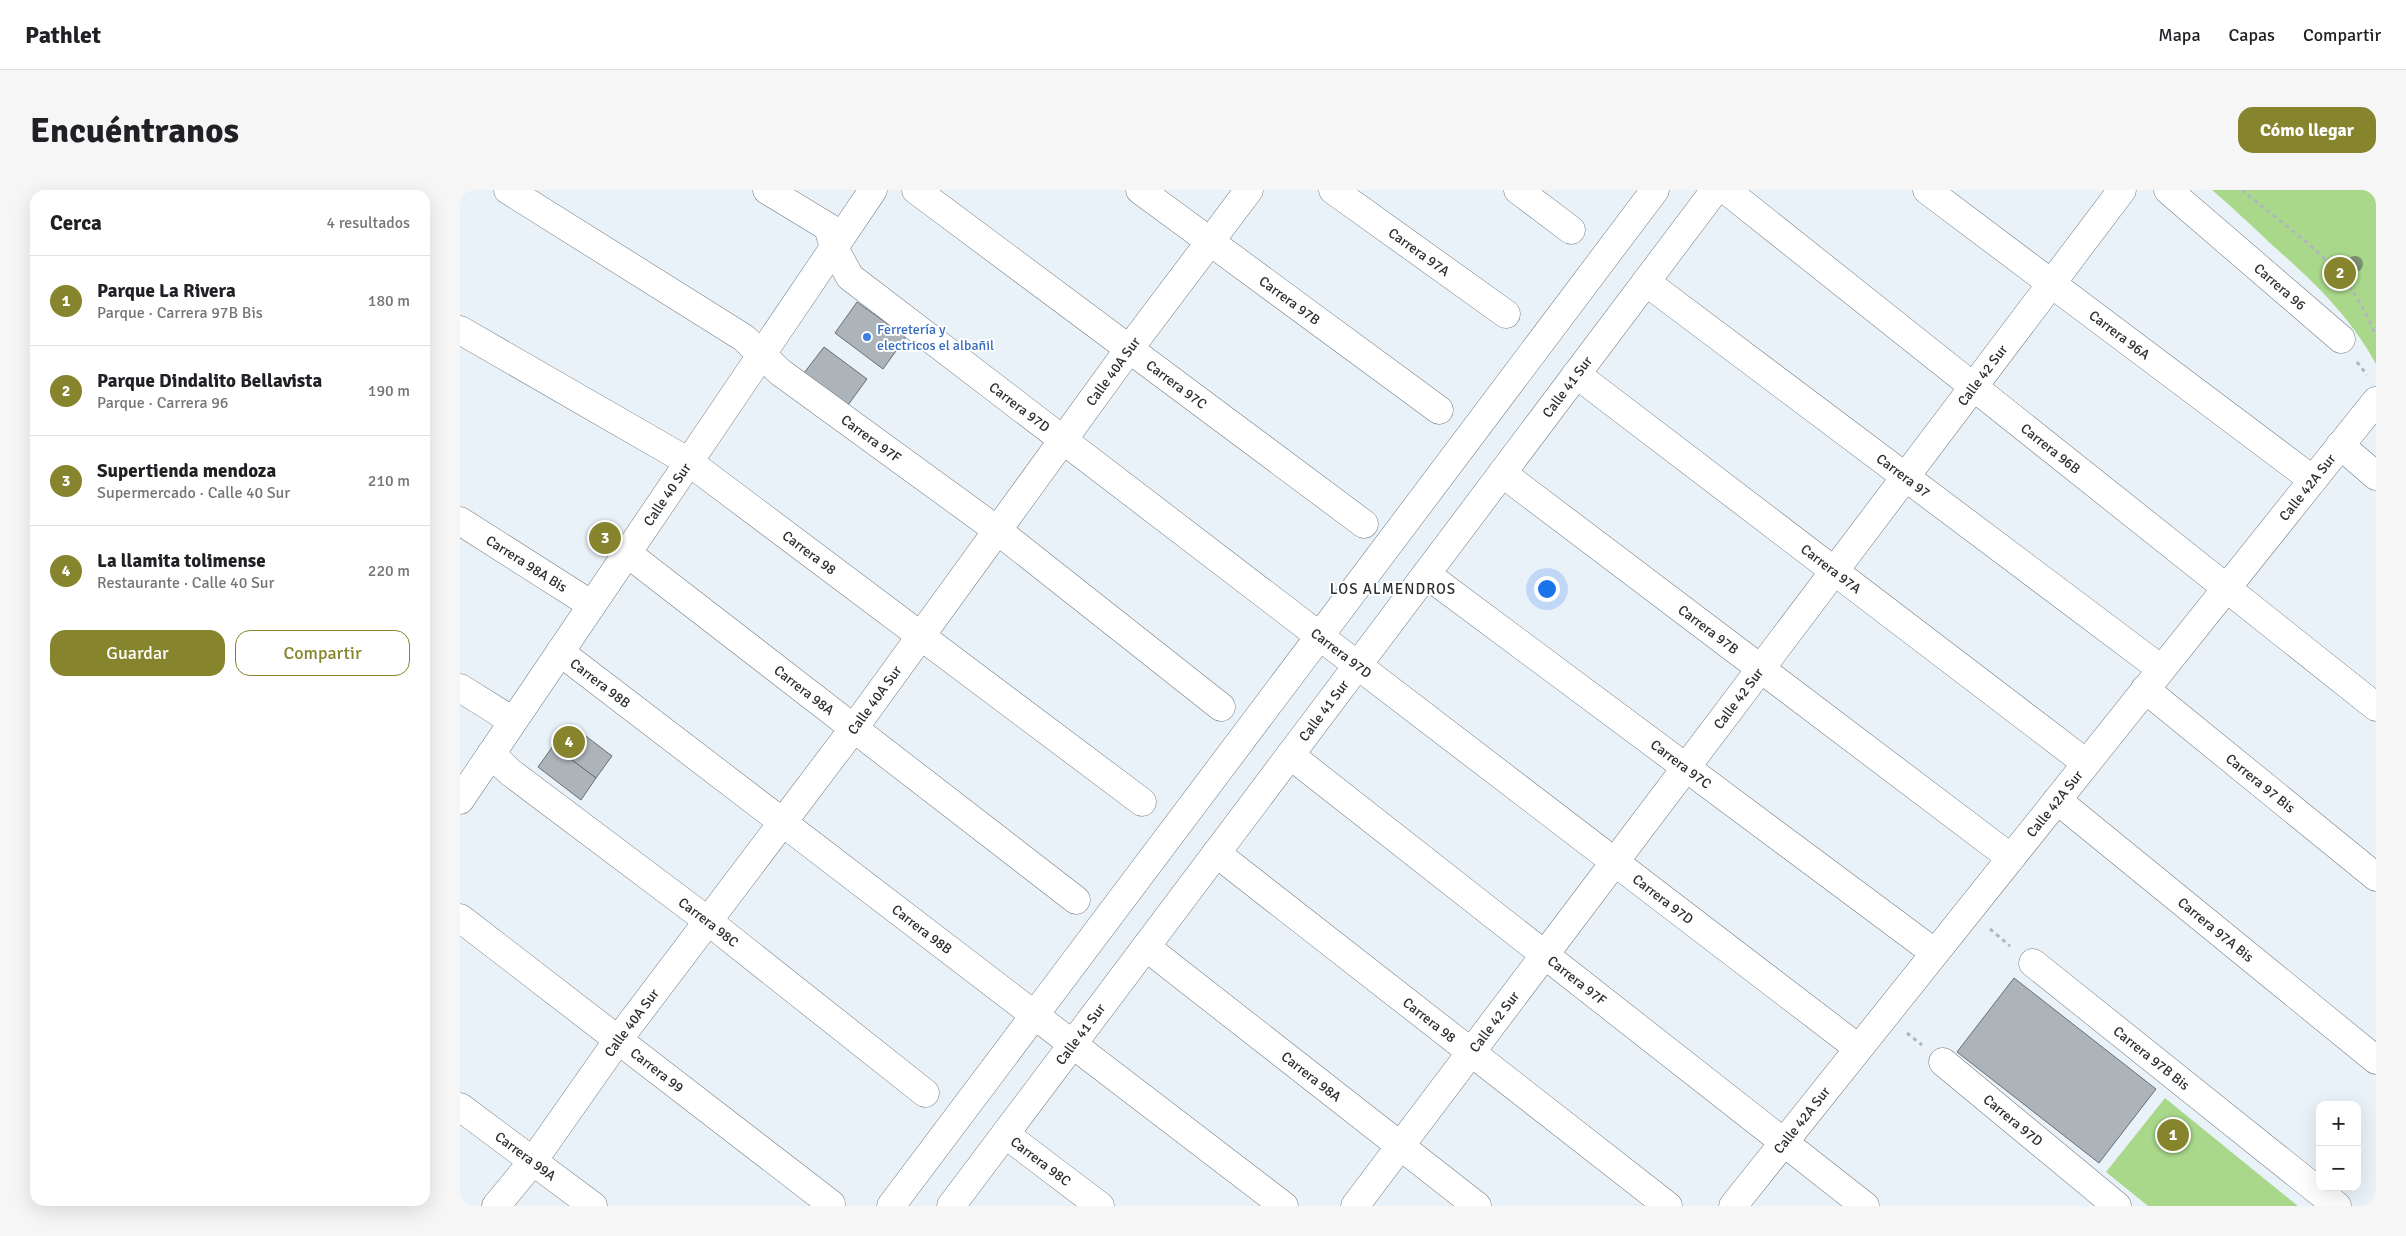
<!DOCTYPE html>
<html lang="es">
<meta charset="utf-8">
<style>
body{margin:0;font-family:Signika,sans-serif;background:#f6f6f6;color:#202124}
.controls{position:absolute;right:15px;bottom:15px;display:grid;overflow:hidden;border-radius:10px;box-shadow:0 5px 20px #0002}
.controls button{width:45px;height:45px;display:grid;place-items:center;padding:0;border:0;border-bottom:1px solid #e0e0e0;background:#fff;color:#202124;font:25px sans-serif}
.you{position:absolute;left:1086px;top:398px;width:18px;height:18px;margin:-12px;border:4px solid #fff;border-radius:50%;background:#1a73e8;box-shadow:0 0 0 8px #1a73e833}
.badge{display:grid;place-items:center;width:32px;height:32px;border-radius:50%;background:#86842d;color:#fff;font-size:16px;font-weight:700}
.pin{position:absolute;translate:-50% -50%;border:2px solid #fff;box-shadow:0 1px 5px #0006}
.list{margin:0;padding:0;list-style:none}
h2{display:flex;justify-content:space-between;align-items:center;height:65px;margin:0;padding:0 20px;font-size:21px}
h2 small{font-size:16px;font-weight:400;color:#757577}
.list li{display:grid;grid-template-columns:32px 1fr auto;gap:15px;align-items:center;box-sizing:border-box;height:90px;padding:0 20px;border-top:1px solid #e0e0e0}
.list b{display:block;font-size:19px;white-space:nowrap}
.list p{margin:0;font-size:16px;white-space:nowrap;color:#757577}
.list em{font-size:16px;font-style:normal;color:#757577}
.actions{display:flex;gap:10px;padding:15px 20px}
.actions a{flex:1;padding:11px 0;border:1px solid #86842d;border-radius:15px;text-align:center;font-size:18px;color:#86842d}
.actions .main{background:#86842d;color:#fff}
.map{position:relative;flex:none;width:1916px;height:1016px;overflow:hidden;border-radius:15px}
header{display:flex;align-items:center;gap:30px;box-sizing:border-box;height:70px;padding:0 25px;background:#fff;border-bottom:1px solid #e0e0e0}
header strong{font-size:24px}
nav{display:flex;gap:28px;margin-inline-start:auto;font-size:18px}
.intro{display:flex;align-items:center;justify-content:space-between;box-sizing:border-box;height:120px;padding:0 30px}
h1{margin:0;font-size:35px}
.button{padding:12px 22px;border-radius:15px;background:#86842d;color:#fff;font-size:18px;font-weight:700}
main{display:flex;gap:30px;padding:0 30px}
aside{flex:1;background:#fff;border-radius:15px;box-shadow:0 5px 20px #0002}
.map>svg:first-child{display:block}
.green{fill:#a9d88b}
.building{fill:#acb4ba;stroke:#676e74}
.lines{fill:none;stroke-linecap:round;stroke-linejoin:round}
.minor-casing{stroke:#757c82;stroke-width:29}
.path{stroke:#b0b7bc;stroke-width:3;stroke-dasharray:4 4;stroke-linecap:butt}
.minor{stroke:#fff;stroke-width:28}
.tree{fill:#7c9072}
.shop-dot{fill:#3f7fe0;stroke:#fff;stroke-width:2}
.labels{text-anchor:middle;stroke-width:4;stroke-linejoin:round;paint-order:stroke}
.street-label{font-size:14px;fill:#2c2f31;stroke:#fff}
.shop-label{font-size:14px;fill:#366cbe;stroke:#fff;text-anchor:start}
.neighbourhood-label{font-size:15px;letter-spacing:1px;fill:#2c2f31;stroke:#fff}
</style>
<header>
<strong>Pathlet</strong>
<nav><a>Mapa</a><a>Capas</a><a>Compartir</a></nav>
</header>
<div class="intro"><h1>Encuéntranos</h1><a class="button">Cómo llegar</a></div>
<main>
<aside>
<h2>Cerca<small>4 resultados</small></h2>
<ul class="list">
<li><span class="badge">1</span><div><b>Parque La Rivera</b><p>Parque · Carrera 97B Bis</p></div><em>180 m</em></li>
<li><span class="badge">2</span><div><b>Parque Dindalito Bellavista</b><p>Parque · Carrera 96</p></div><em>190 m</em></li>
<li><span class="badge">3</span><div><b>Supertienda mendoza</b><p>Supermercado · Calle 40 Sur</p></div><em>210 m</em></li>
<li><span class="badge">4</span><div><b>La llamita tolimense</b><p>Restaurante · Calle 40 Sur</p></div><em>220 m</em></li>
</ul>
<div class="actions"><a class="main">Guardar</a><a>Compartir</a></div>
</aside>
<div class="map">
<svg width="1916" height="1016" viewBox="0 0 1916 1016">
<rect width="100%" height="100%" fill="#eaf2f9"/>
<!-- green -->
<g class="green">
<path d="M1752 0H1916V174C1890 126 1852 90 1811 54 1792 36 1772 17 1752 0Z"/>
<path d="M1705 908 1838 1016H1688L1646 982Z"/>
</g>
<!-- building -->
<g class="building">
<path d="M397 112 446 147 423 179 375 143Z"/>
<path d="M364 157 407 189 388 215 344 183Z"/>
<path d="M110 534 152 566 136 588 93 556Z"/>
<path d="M93 556 136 588 121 610 78 577Z"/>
<path d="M1554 788 1696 899 1639 973 1497 862Z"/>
</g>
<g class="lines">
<defs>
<g id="minor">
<path id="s1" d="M48 0 284 148 320 182 537 340 761 517"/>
<path id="s2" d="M307 0 368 37 374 58 390 87 1398 858"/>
<path id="s3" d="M456 0 904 334"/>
<path id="s4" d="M680 0 979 220"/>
<path id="s5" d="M873 0 1046 124"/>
<path d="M1058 0 1111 40"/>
<path id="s6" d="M1266 0 1916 517"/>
<path id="s7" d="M1467 0 1853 290"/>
<path id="s8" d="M1708 0 1881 149"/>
<path id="s9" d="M1186 92 1701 479"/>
<path id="s10" d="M0 140 229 272 682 612"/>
<path id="s11" d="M1116 184 1626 573"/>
<path d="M1880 255 1916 286"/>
<path id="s12" d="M1042 283 1551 668"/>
<path id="s13" d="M0 331 132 415"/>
<path id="s14" d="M167 363 616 710"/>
<path id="s15" d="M966 384 1475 763"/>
<path id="s16" d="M100 462 824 1016"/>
<path d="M0 498 53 531"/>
<path id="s17" d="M1685 499 1916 687"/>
<path id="s18" d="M31 564 50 582 248 731 465 903"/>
<path id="s19" d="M830 565 1405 1016"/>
<path id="s20" d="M0 610 413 0"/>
<path id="s21" d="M1597 610 1916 870"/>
<path id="s22" d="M756 663 1208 1016"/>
<path id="s23" d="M0 728 371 1014"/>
<path id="s24" d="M686 757 1017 1016"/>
<path id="s25" d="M1573 773 1877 1016"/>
<path id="s26" d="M1483 872 1657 1016"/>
<path id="s27" d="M0 917 133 1016"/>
<path id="s28" d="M545 944 640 1016"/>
<path id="s29" d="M36 1016 73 971 158 850 394 538 669 159 789 0"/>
<path d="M431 1016 1195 0"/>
<path id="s30" d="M491 1016 1255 0"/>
<path id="s31" d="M895 1016 1662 0"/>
<path id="s32" d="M1273 1016 1916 211"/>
</g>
</defs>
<!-- minor casing -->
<use href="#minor" class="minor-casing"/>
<!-- path -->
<g class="path">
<path d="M1782 0C1815 28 1860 59 1886 92 1899 108 1908 128 1916 146"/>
<path d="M1897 172 1907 185"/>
<path d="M1530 739 1550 756"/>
<path d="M1447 843 1462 855"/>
</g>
<!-- minor -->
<use href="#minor" class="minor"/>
</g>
<!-- trees -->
<circle class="tree" cx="1895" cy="74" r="8"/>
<!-- markers -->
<circle class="shop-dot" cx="407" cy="147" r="5"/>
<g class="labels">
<!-- street labels -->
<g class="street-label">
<text dy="5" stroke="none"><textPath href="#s5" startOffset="106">Carrera 97A</textPath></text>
<text dy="5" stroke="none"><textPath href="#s8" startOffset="148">Carrera 96</textPath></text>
<text dy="5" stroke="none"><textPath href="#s4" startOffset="186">Carrera 97B</textPath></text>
<text dy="5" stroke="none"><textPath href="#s7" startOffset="241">Carrera 96A</textPath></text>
<text dy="5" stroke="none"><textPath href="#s29" startOffset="1038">Calle 40A Sur</textPath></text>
<text dy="5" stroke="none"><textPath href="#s31" startOffset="1041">Calle 42 Sur</textPath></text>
<text dy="5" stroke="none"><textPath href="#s3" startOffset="325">Carrera 97C</textPath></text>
<text dy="5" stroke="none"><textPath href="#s30" startOffset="1025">Calle 41 Sur</textPath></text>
<text dy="5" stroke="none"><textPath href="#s2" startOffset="340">Carrera 97D</textPath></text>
<text dy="5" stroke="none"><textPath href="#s1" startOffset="441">Carrera 97F</textPath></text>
<text dy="5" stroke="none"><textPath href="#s6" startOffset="415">Carrera 96B</textPath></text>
<text dy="5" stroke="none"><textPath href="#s9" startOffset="322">Carrera 97</textPath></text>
<text dy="5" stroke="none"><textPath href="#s32" startOffset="920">Calle 42A Sur</textPath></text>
<text dy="5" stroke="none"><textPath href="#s20" startOffset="369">Calle 40 Sur</textPath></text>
<text dy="5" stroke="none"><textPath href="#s10" startOffset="415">Carrera 98</textPath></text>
<text dy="5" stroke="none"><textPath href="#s13" startOffset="79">Carrera 98A Bis</textPath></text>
<text dy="5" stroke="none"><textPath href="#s11" startOffset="321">Carrera 97A</textPath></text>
<text dy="5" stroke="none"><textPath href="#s12" startOffset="259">Carrera 97B</textPath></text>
<text dy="5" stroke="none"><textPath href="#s2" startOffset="745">Carrera 97D</textPath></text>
<text dy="5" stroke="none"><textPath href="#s16" startOffset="51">Carrera 98B</textPath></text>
<text dy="5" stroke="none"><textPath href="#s14" startOffset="224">Carrera 98A</textPath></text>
<text dy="5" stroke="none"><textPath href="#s31" startOffset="636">Calle 42 Sur</textPath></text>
<text dy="5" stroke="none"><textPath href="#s29" startOffset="632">Calle 40A Sur</textPath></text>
<text dy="5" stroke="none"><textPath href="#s30" startOffset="620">Calle 41 Sur</textPath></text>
<text dy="5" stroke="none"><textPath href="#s15" startOffset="318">Carrera 97C</textPath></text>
<text dy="5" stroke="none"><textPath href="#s17" startOffset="149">Carrera 97 Bis</textPath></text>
<text dy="5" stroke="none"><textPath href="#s32" startOffset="515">Calle 42A Sur</textPath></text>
<text dy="5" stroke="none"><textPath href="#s2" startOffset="1150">Carrera 97D</textPath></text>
<text dy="5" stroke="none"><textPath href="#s18" startOffset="275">Carrera 98C</textPath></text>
<text dy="5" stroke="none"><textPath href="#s16" startOffset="456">Carrera 98B</textPath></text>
<text dy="5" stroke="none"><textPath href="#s21" startOffset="205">Carrera 97A Bis</textPath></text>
<text dy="5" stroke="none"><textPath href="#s19" startOffset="365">Carrera 97F</textPath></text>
<text dy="5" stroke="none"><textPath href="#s22" startOffset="271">Carrera 98</textPath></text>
<text dy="5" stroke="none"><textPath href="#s31" startOffset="231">Calle 42 Sur</textPath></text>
<text dy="5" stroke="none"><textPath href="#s29" startOffset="228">Calle 40A Sur</textPath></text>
<text dy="5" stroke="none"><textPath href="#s30" startOffset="215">Calle 41 Sur</textPath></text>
<text dy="5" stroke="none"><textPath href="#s25" startOffset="152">Carrera 97B Bis</textPath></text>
<text dy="5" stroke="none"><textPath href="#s23" startOffset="249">Carrera 99</textPath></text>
<text dy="5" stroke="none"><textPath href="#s24" startOffset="210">Carrera 98A</textPath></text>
<text dy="5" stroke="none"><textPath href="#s32" startOffset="110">Calle 42A Sur</textPath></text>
<text dy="5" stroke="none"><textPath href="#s26" startOffset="91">Carrera 97D</textPath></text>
<text dy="5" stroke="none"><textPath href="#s27" startOffset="82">Carrera 99A</textPath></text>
<text dy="5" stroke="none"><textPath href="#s28" startOffset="45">Carrera 98C</textPath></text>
</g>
<!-- shop labels -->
<g class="shop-label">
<text x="417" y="144">Ferretería y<tspan x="417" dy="16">electricos el albañil</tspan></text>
</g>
<!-- neighbourhood labels -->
<g class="neighbourhood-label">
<text x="933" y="404">LOS ALMENDROS</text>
</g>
</g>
</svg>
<div class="controls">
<button>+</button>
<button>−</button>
</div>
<div class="you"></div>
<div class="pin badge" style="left:1713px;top:945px">1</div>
<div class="pin badge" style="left:1880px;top:83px">2</div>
<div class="pin badge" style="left:145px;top:348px">3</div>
<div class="pin badge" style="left:109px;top:552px">4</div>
</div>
</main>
